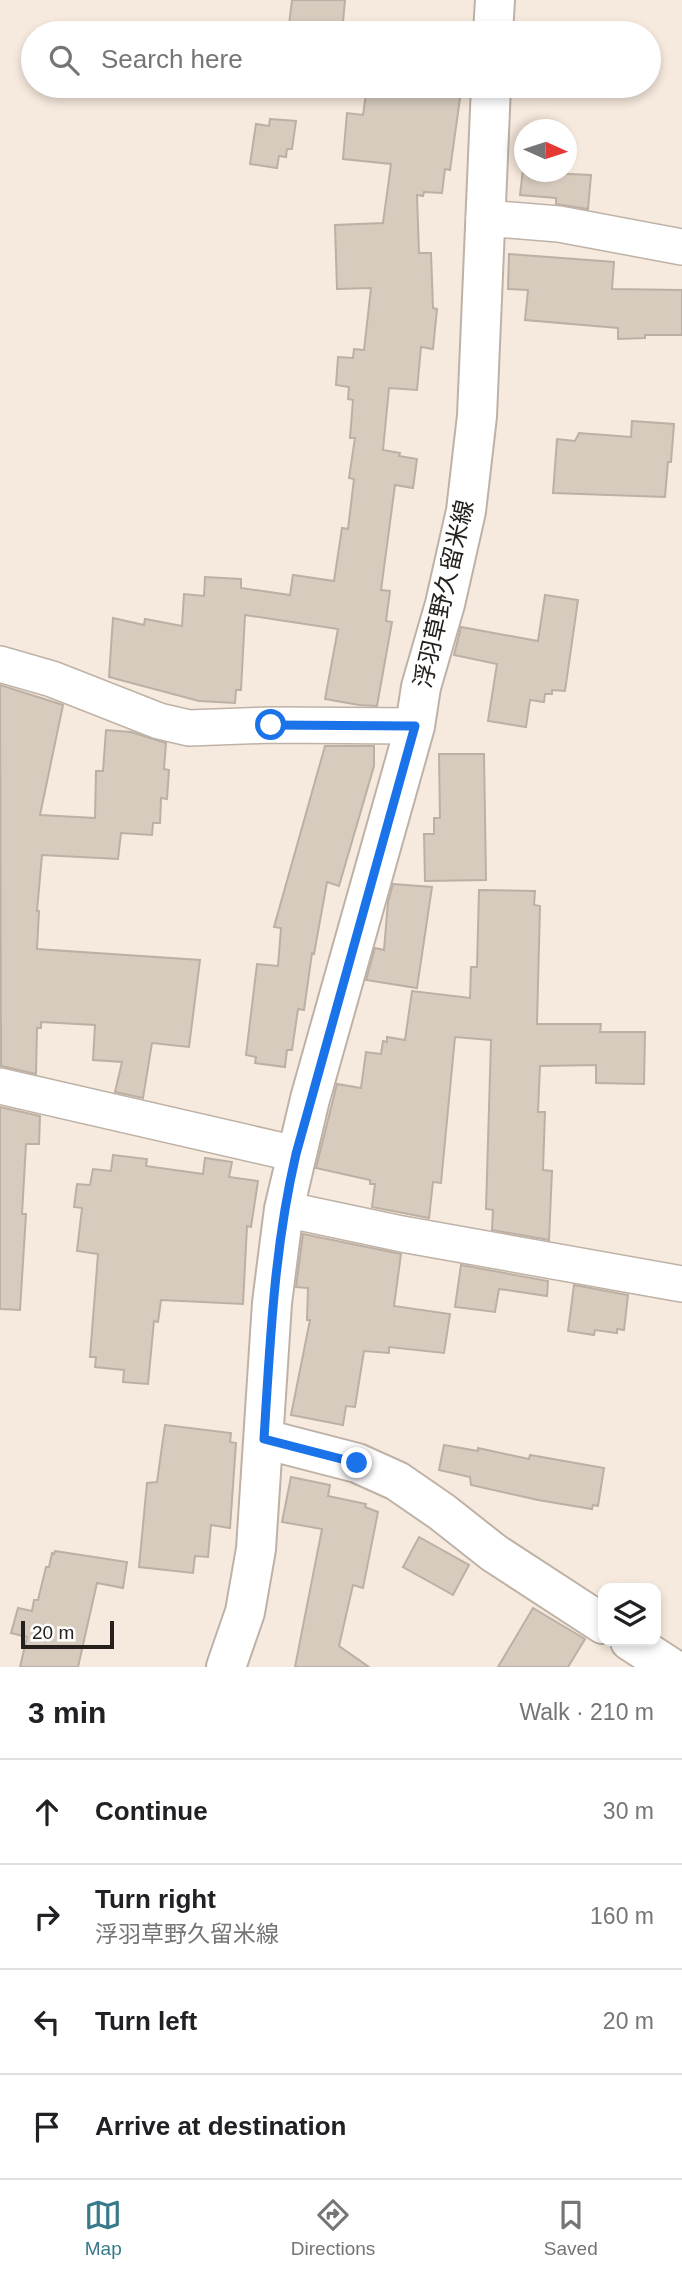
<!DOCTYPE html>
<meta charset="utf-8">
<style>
body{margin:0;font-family:Arial,"Noto Sans JP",sans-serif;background:#f6f6f6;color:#202124}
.controls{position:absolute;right:21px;bottom:21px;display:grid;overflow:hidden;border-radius:14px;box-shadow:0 4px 10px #0003}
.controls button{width:63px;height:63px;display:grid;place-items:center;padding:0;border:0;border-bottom:2px solid #e0e0e0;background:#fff;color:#202124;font:35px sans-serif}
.compass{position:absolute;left:514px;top:119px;width:63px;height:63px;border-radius:50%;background:#fff;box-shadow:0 4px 10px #0003;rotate:93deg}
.scale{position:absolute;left:21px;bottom:18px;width:93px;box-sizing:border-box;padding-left:7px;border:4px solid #25201c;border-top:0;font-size:19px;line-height:24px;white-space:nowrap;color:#25201c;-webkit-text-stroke:5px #fff;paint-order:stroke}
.stop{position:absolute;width:21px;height:21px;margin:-16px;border:5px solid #1a73e8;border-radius:50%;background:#fff}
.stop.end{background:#1a73e8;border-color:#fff;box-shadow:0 2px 7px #0008}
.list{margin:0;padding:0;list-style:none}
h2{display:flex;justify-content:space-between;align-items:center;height:91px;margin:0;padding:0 28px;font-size:30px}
h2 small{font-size:23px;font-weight:400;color:#757577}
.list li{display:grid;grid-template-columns:46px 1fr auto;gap:21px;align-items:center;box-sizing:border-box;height:105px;padding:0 28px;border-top:2px solid #e0e0e0}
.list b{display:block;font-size:26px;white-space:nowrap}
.list p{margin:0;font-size:23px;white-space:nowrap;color:#757577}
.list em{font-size:23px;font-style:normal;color:#757577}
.icon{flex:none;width:38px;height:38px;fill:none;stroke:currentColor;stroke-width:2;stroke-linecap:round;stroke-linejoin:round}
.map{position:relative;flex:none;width:682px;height:1667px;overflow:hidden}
.search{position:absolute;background:#fff;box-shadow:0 4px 10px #0003;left:21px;right:21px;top:21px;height:77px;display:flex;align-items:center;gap:18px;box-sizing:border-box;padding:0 24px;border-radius:38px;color:#757577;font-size:26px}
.sheet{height:511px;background:#fff}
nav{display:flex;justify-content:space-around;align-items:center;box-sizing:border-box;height:98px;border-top:2px solid #e0e0e0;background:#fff;font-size:19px;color:#757577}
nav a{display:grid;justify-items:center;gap:4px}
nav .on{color:#37798a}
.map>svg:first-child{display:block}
.building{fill:#d7cbbe;stroke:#bcafa3;stroke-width:2}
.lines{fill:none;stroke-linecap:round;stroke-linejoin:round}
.street-casing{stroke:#beb2a6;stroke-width:38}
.secondary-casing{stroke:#beb2a6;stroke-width:42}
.primary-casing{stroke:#beb2a6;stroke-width:42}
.street{stroke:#fff;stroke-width:35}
.secondary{stroke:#fff;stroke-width:38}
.primary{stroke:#fff;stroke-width:38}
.route{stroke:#1a73e8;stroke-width:9}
.labels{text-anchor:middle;stroke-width:5;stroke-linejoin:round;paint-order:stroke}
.street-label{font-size:24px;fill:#25201c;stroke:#fff}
</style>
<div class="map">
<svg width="682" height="1667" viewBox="0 0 682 1667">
<rect width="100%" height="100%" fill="#f6e9dd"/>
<!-- building -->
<g class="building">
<path d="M292 0H345L342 33H288Z"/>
<path d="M367 86H419L461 91 450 170 445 169 442 193 424 192 423 196 417 195 419 253H431L433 308 437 309 433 349 421 347 417 390 389 388 383 450 400 453 399 456 417 459 413 488 395 485 381 590 390 591 386 621 392 622 377 706 359 705 325 699 338 629 245 615 241 690H236L235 703 199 701 109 677 113 618 144 625 145 619 182 626 184 594 204 596 205 577 241 579V588L290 595 293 575 334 581 342 528 348 529 354 479 349 478 355 438H350L353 400 348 399 349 387 336 385 338 357 353 358 354 349 364 350 371 288 337 289 335 225 383 223 391 164 343 159 347 113 363 115Z"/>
<path d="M270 119 296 121 292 149H287L286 157 279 156 277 168 250 164 256 124 269 126Z"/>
<path d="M523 169 524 172 591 175 588 209 556 204V198L520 195Z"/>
<path d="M509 254 614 262 612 289 682 290V335H645V338L618 339V328L525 320 528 290 508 289Z"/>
<path d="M632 421 674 424 671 462H668L665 497 553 493 557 439 575 441 579 433 631 437Z"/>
<path d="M545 595 578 600 565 691 552 690V694H545L544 702 530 700 526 727 488 721 497 664 454 655 461 627 538 641Z"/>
<path d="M0 685 63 705 40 815 95 818 96 771H103L106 730 131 732 166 743 164 769 169 770 167 799 161 798 160 823H153L152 835 121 833 118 859 42 855 37 911H39L37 949 200 960 189 1047 152 1043 143 1098 115 1092 122 1062 93 1060 95 1025 41 1022V1028H37L36 1074 1 1066Z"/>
<path d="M325 746H374V766L339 886 327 882 314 954 312 953 304 1010 298 1009 292 1050H287L285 1067 255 1063 256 1057 246 1055 257 964 278 966 281 928 274 927Z"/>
<path d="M439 754H484L486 880 425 881 424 834H434V818H440Z"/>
<path d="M393 884 432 887 417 988 366 980 375 948 384 950 388 902Z"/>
<path d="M479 890 535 891 534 905 540 906 537 1024H601L600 1032H645L644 1084 596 1083V1065L540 1066 538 1112H545L543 1170 552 1171 549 1240 492 1230 493 1210 486 1209 491 1040 455 1037 441 1183 433 1182 429 1218 372 1207 375 1184H370V1180L316 1168 337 1084 361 1088 366 1052 381 1054 383 1041 387 1042V1037L405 1040 412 991 470 998 471 967H477Z"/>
<path d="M0 1107 40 1116 39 1144H26L22 1214H26L20 1310 0 1309Z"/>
<path d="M113 1155 147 1159 146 1166 203 1174 205 1158 232 1162 229 1177 258 1181 251 1227 247 1226 243 1304 161 1300 158 1322 154 1321 148 1384 123 1382 124 1370 95 1367 96 1357H90L98 1254 77 1251 82 1208 74 1207 77 1184 90 1185 93 1169 111 1171Z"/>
<path d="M303 1234 401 1254 394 1306 450 1314 444 1353 389 1347V1353L364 1351 355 1407 346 1406 343 1425 291 1415 310 1320H307L308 1288 296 1287Z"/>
<path d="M461 1265 548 1281 547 1296 499 1289 495 1312 455 1307Z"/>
<path d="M574 1285 628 1295 624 1330 617 1329V1333L595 1330 594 1335 568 1331Z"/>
<path d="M165 1425 231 1433 230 1442 236 1443 230 1528 211 1525 208 1557 195 1556 193 1573 139 1567 147 1483 157 1482Z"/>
<path d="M444 1445 478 1451V1448L529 1459 530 1455 604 1468 598 1506 593 1505 592 1509 538 1500 471 1485 470 1477 439 1470Z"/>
<path d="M291 1477 330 1485 328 1496 366 1504 365 1507 378 1512 363 1588 353 1585 339 1646 369 1667H295L322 1529 282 1522Z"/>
<path d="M419 1537 469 1565 453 1595 403 1567Z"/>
<path d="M55 1551 127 1562 123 1588 97 1583 78 1667H20L27 1637 11 1633 18 1608 32 1611 34 1600H38L46 1567H49L52 1553 54 1554Z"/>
<path d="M533 1608 585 1639 568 1667H498Z"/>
</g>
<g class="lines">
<defs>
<g id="street">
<path d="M484 218 559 224 682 247"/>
<path d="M0 664 52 679 159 721 189 728 271 725 415 726"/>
<path d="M0 1086 296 1154"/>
<path d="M284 1209 402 1234 682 1284"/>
</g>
<g id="secondary">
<path d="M264 1439 357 1463 397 1481 442 1512 494 1553 603 1624"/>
<path d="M630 1641 670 1667"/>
</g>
<g id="primary">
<path d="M493 33 495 0"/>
<path d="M226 1667 245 1612 256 1549 272 1303 284 1209 310 1099 415 726 421 687 445 604 466 511 477 416 491 86"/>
</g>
</defs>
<!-- street casing -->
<use href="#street" class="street-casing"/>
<!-- secondary casing -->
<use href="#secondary" class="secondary-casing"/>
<!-- primary casing -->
<use href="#primary" class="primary-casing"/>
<!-- street -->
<use href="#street" class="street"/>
<!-- secondary -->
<use href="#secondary" class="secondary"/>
<!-- primary -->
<use href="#primary" class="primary"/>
</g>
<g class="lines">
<!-- route -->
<path class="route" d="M271 725 415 726 296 1154C274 1248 270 1343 264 1439L357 1463"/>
</g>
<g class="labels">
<!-- street labels -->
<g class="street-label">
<text transform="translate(444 594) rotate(-77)" y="8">浮羽草野久留米線</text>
</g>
</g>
</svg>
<div class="controls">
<button><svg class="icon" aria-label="layers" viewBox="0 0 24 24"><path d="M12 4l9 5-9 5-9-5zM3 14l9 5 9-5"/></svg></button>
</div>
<svg class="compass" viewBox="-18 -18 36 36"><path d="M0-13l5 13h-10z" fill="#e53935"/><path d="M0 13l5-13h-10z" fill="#757577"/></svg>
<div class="scale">20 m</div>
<div class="stop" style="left:271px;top:725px"></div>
<div class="stop end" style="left:357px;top:1463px"></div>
<div class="search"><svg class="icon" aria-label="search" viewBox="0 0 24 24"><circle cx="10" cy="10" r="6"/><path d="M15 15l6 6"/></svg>Search here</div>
</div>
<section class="sheet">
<h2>3 min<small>Walk · 210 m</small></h2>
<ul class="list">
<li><svg class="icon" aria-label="ahead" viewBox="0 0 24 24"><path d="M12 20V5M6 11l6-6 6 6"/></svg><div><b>Continue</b></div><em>30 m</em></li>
<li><svg class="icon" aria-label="right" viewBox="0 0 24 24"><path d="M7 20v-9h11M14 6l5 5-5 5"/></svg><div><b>Turn right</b><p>浮羽草野久留米線</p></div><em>160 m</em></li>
<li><svg class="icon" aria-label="left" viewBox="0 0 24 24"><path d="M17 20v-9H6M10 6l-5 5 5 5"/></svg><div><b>Turn left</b></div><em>20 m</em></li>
<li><svg class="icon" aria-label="arrive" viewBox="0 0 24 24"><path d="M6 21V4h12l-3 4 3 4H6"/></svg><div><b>Arrive at destination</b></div></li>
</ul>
</section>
<nav>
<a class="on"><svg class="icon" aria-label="map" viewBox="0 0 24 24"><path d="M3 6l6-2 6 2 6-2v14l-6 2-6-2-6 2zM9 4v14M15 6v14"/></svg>Map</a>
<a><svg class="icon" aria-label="directions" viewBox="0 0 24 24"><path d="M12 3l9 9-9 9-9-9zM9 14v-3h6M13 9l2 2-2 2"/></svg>Directions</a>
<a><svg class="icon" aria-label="saved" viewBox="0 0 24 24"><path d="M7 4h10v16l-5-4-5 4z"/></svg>Saved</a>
</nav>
